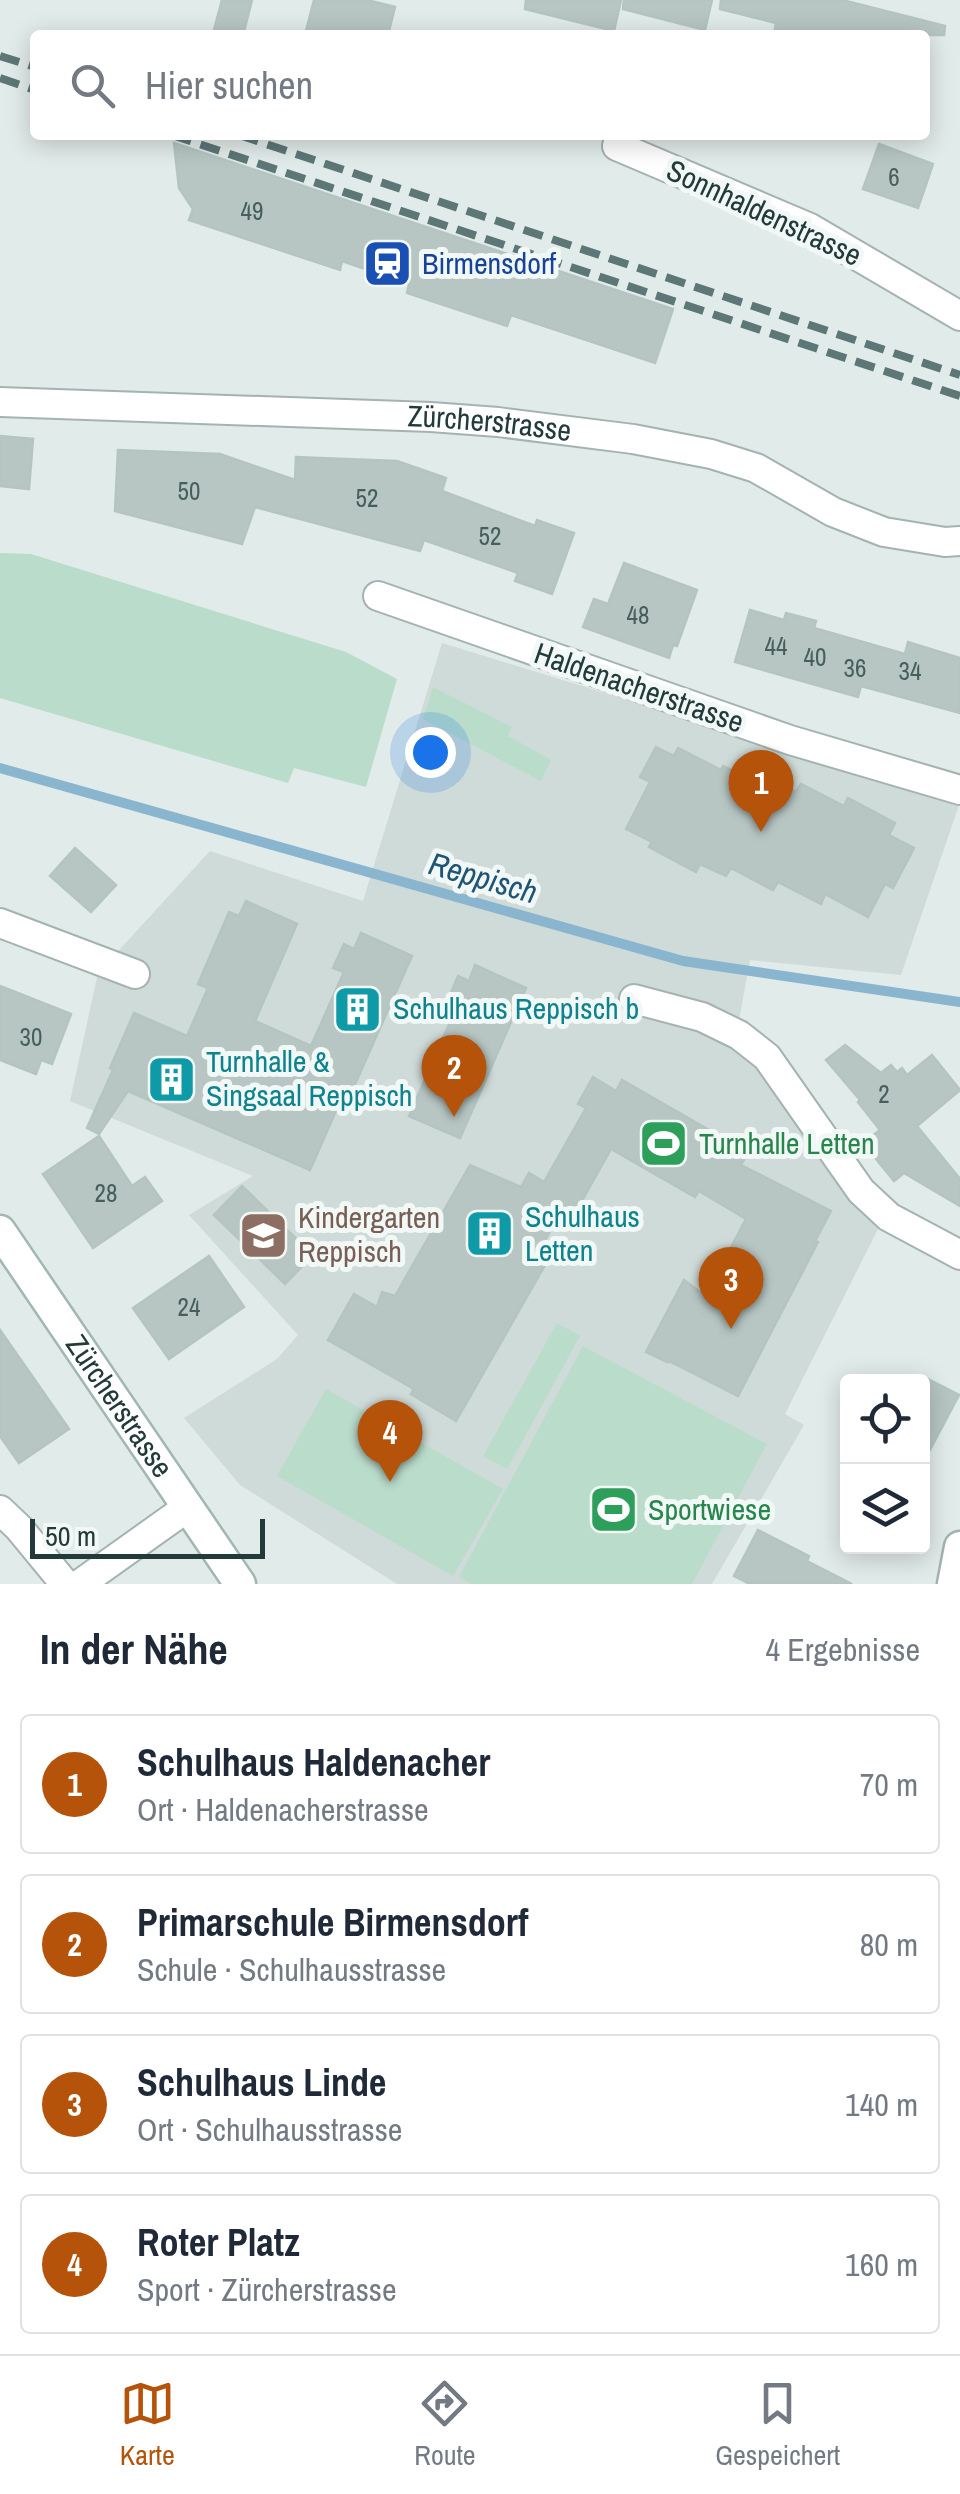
<!DOCTYPE html>
<html lang="de">
<meta charset="utf-8">
<style>
body{margin:0;font-family:"Archivo Narrow",sans-serif;background:#f6f6f7;color:#1f2937}
.controls{position:absolute;right:30px;bottom:30px;display:grid;overflow:hidden;border-radius:10px;box-shadow:0 5px 25px #0003}
.controls button{width:90px;height:90px;display:grid;place-items:center;padding:0;border:0;border-bottom:2px solid #e0e1e3;background:#fff;color:#1f2937;font:50px sans-serif}
.scale{position:absolute;left:30px;bottom:25px;width:235px;box-sizing:border-box;padding-left:10px;border:5px solid #223b3a;border-top:0;font-size:28px;line-height:35px;white-space:nowrap;color:#223b3a;-webkit-text-stroke:8px #f1f8f6;paint-order:stroke}
.you{position:absolute;left:430px;top:752px;width:35px;height:35px;margin:-25px;border:8px solid #fff;border-radius:50%;background:#1a73e8;box-shadow:0 0 0 15px #1a73e833}
.badge{display:grid;place-items:center;width:65px;height:65px;border-radius:50%;background:#b45309;color:#fff;font-size:32px;font-weight:700}
.pin{position:absolute;translate:-50% -82px;filter:drop-shadow(0 2px 5px #0008)}
.pin::after{content:'';position:absolute;top:52px;width:35px;height:30px;background:inherit;clip-path:polygon(0 0,100% 0,50% 100%)}
.list{margin:0;padding:0;list-style:none}
h2{display:flex;justify-content:space-between;align-items:center;height:130px;margin:0;padding:0 40px;font-size:42px}
h2 small{font-size:32px;font-weight:400;color:#747a83}
.list li{display:grid;grid-template-columns:65px 1fr auto;gap:30px;align-items:center;box-sizing:border-box;height:140px;margin:0 20px 20px;padding:0 20px;border:2px solid #e0e1e3;border-radius:10px}
.list b{display:block;font-size:38px;white-space:nowrap}
.list p{margin:0;font-size:32px;white-space:nowrap;color:#747a83}
.list em{font-size:32px;font-style:normal;color:#747a83}
.icon{flex:none;width:55px;height:55px;fill:none;stroke:currentColor;stroke-width:2;stroke-linecap:round;stroke-linejoin:round}
.map{position:relative;flex:none;width:960px;height:1584px;overflow:hidden}
.search{position:absolute;background:#fff;box-shadow:0 5px 25px #0003;left:30px;right:30px;top:30px;height:110px;display:flex;align-items:center;gap:25px;box-sizing:border-box;padding:0 35px;border-radius:10px;color:#747a83;font-size:38px}
.sheet{height:770px;background:#fff}
nav{display:flex;justify-content:space-around;align-items:center;box-sizing:border-box;height:140px;border-top:2px solid #e0e1e3;background:#fff;font-size:28px;color:#747a83}
nav a{display:grid;justify-items:center;gap:5px}
nav .on{color:#b45309}
.map>svg:first-child{display:block}
.built{fill:#cfdbd8}
.green{fill:#badccb}
.lines{fill:none;stroke-linecap:round;stroke-linejoin:round}
.stream{stroke:#8ab5cf;stroke-width:10}
.building{fill:#b7c6c3;stroke:#b4c5c1;stroke-width:2.5}
.minor-casing{stroke:#a4b3b1;stroke-width:32}
.tertiary-casing{stroke:#a4b3b1;stroke-width:35}
.secondary-casing{stroke:#a0b7b3;stroke-width:35}
.minor{stroke:#fff;stroke-width:28}
.tertiary{stroke:#fff;stroke-width:30}
.secondary{stroke:#fff;stroke-width:30}
.rail{stroke:#5c7776;stroke-width:8;stroke-dasharray:20 10;stroke-linecap:butt}
.labels{text-anchor:middle;stroke-width:10;stroke-linejoin:round;paint-order:stroke}
.number-label{font-size:25px;fill:#475e5c}
.street-label{font-size:30px;fill:#223b3a;stroke:#f1f8f6}
.transit-label{font-size:30px;fill:#164399;stroke:#f1f8f6;text-anchor:start}
.culture-label{font-size:30px;fill:#0d838f;stroke:#f1f8f6;text-anchor:start}
.leisure-label{font-size:30px;fill:#27864d;stroke:#f1f8f6;text-anchor:start}
.education-label{font-size:30px;fill:#785e54;stroke:#f1f8f6;text-anchor:start}
.water-label{font-size:32px;font-style:italic;fill:#1e5476;stroke:#f1f8f6}
</style>
<div class="map">
<svg width="960" height="1584" viewBox="0 0 960 1584">
<rect width="100%" height="100%" fill="#e1ebe9"/>
<!-- built -->
<path class="built" d="M442 643 960 802 901 975 750 960 735 1042 760 1064 881 1223 785 1414 804 1425 712 1584H397L240 1485 184 1418 277 1359 298 1335 189 1215 253 1176 70 1101 98 973 210 851 363 901Z"/>
<!-- green -->
<g class="green">
<path d="M0 553 31 554 346 652 397 679 366 787 294 768 288 783 0 698Z"/>
<path d="M433 687 512 727 508 736 551 760 541 781 423 719Z"/>
<path d="M557 1323 580 1336 507 1469 483 1456Z"/>
<path d="M583 1346 767 1444 692 1584H471L459 1577Z"/>
<path d="M326 1389 503 1489 453 1576 277 1476Z"/>
</g>
<g class="lines">
<!-- stream -->
<path class="stream" d="M0 768 683 961 960 1002"/>
</g>
<!-- building -->
<g class="building">
<path d="M222 0H252L243 35 214 30Z"/>
<path d="M314 0H367L395 7 388 35H305Z"/>
<path d="M526 0H621L614 31 525 9Z"/>
<path d="M624 0H712L705 30 623 9Z"/>
<path d="M721 0H842L945 26 944 35H800L775 29 776 23 720 9Z"/>
<path d="M174 143 673 309 655 363 511 315 507 326 407 293 409 284 342 261 340 270 189 220 193 209 179 188Z"/>
<path d="M879 144 933 164 918 208 863 189Z"/>
<path d="M0 436 33 439 29 489 0 486Z"/>
<path d="M118 450 220 454 295 480 296 457 397 461 446 478 442 491 535 526 537 520 574 533 552 594 515 581 518 573 424 540 420 551 255 507 242 544 115 511Z"/>
<path d="M624 563 697 590 677 646 673 645 669 658 583 627 594 599 608 604Z"/>
<path d="M750 610 784 620 786 613 816 621 814 628 905 654 908 642 960 658V713L861 686 858 697 735 662Z"/>
<path d="M656 747 674 756 678 748 721 770 723 766 749 779 754 771 796 792 801 784 844 806 848 798 895 823 889 835 914 848 893 888 885 884 868 917 825 894 821 904 778 882 773 890 731 868 726 876 700 864 696 872 649 847 652 842 626 829 650 782 640 777Z"/>
<path d="M75 848 116 885 91 912 50 876Z"/>
<path d="M246 901 297 924 255 1021 311 1046 344 972 333 968 344 944 354 949 361 933 412 956 352 1091 346 1088 310 1170 128 1091 99 1134 87 1128 113 1070 110 1068 134 1013 187 1036 208 988 198 984 229 912 239 916Z"/>
<path d="M475 965 526 988 460 1138 409 1116 458 1004 448 1000 458 976 469 981Z"/>
<path d="M0 986 71 1014 52 1064 41 1060 36 1074 0 1060Z"/>
<path d="M845 1045 881 1073 891 1065 897 1072 902 1068 907 1075 932 1055 960 1090 917 1126 960 1179V1206L904 1173 894 1181 863 1143 880 1130 858 1102 860 1100 826 1060Z"/>
<path d="M593 1077 616 1091 622 1080 728 1141 725 1146 745 1158 741 1165 831 1211 815 1241 818 1242 738 1396 671 1362H667L646 1352 684 1280 705 1296 746 1219 699 1191 695 1197 611 1149 574 1215 563 1208 538 1253 549 1258 456 1421 411 1394 414 1389 328 1340 354 1294 377 1307 382 1292 395 1296 470 1165 521 1187 529 1173 544 1182 586 1108 578 1104Z"/>
<path d="M99 1136 132 1186 145 1177 162 1201 93 1248 43 1174Z"/>
<path d="M242 1186 313 1255 285 1284 214 1215Z"/>
<path d="M209 1256 244 1307 169 1359 133 1308Z"/>
<path d="M0 1330 69 1429 19 1463 0 1436Z"/>
<path d="M922 1376 959 1395 922 1465Z"/>
<path d="M758 1530 809 1556 807 1561 852 1584H750L734 1576Z"/>
</g>
<g class="lines">
<defs>
<g id="minor">
<path d="M617 146 810 228 960 316"/>
<path id="s1" d="M0 402 431 417 498 422 633 439 711 454 756 468 833 512 884 532 945 542 960 541"/>
<path d="M378 596 790 740 960 790"/>
<path d="M0 923 135 974"/>
<path d="M634 999 702 1017 739 1035 767 1057 861 1191 889 1217 960 1255"/>
<path d="M0 1510 19 1528 65 1584"/>
<path d="M80 1584 188 1507"/>
</g>
<path id="tertiary" d="M953 1584 960 1547"/>
<g id="secondary">
<path id="s2" d="M0 1231 240 1584"/>
</g>
</defs>
<!-- minor casing -->
<use href="#minor" class="minor-casing"/>
<!-- tertiary casing -->
<use href="#tertiary" class="tertiary-casing"/>
<!-- secondary casing -->
<use href="#secondary" class="secondary-casing"/>
<!-- minor -->
<use href="#minor" class="minor"/>
<!-- tertiary -->
<use href="#tertiary" class="tertiary"/>
<!-- secondary -->
<use href="#secondary" class="secondary"/>
<!-- rail -->
<g class="rail">
<path d="M0 56 35 67"/>
<path d="M0 78 35 90"/>
<path d="M172 135 960 396"/>
<path d="M239 135 960 375"/>
</g>
</g>
<!-- icons -->
<defs>
<symbol id="station-square" viewBox="-11 -11 22 22"><rect x="-9" y="-9" width="18" height="18" rx="4" fill="#1a4fb4" stroke="#f1f8f6"/><path d="M-3-6H3Q5-6 5-4V2Q5 4 3 4L4.5 6H3L1.5 4h-3L-3 6H-4.5L-3 4Q-5 4-5 2V-4Q-5-6-3-6ZM-3.5-4v3h7v-3ZM-3.5 1v1.5H-2V1ZM2 1v1.5H3.5V1Z" fill="#fff"/></symbol>
<symbol id="building-square" viewBox="-11 -11 22 22"><rect x="-9" y="-9" width="18" height="18" rx="4" fill="#0f9aa8" stroke="#f1f8f6"/><path d="M-4-6H4V6H1V3H-1V6H-4ZM-2.5-4.3h1.7v1.8h-1.7ZM.8-4.3h1.7v1.8H.8ZM-2.5-1h1.7V.8h-1.7ZM.8-1h1.7V.8H.8Z" fill="#fff"/></symbol>
<symbol id="stadium-square" viewBox="-11 -11 22 22"><rect x="-9" y="-9" width="18" height="18" rx="4" fill="#2e9e5b" stroke="#f1f8f6"/><path d="M0-5a6.5 5 0 1 0 0 10a6.5 5 0 1 0 0-10ZM-3.5-1.8h7v3.6h-7Z" fill="#fff"/></symbol>
<symbol id="school-square" viewBox="-11 -11 22 22"><rect x="-9" y="-9" width="18" height="18" rx="4" fill="#8d6e63" stroke="#f1f8f6"/><path d="M0-5L7-2L0 1L-7-2ZM-4 1L0 2.5L4 1V4Q0 6-4 4Z" fill="#fff"/></symbol>
</defs>
<g fill-rule="evenodd">
<use href="#station-square" x="360" y="236" width="55" height="55"/>
<use href="#building-square" x="330" y="982" width="55" height="55"/>
<use href="#building-square" x="144" y="1052" width="55" height="55"/>
<use href="#stadium-square" x="636" y="1116" width="55" height="55"/>
<use href="#building-square" x="462" y="1206" width="55" height="55"/>
<use href="#school-square" x="236" y="1208" width="55" height="55"/>
<use href="#stadium-square" x="586" y="1482" width="55" height="55"/>
</g>
<g class="labels">
<!-- number labels -->
<g class="number-label">
<text x="894" y="186">6</text>
<text x="252" y="220">49</text>
<text x="189" y="500">50</text>
<text x="367" y="507">52</text>
<text x="490" y="545">52</text>
<text x="638" y="624">48</text>
<text x="776" y="655">44</text>
<text x="815" y="666">40</text>
<text x="855" y="677">36</text>
<text x="910" y="680">34</text>
<text x="31" y="1046">30</text>
<text x="884" y="1103">2</text>
<text x="106" y="1202">28</text>
<text x="189" y="1316">24</text>
</g>
<!-- street labels -->
<g class="street-label">
<text transform="translate(764 213) rotate(25)" y="10">Sonnhaldenstrasse</text>
<text dy="10" stroke="none"><textPath href="#s1" startOffset="490">Zürcherstrasse</textPath></text>
<text transform="translate(639 688) rotate(19)" y="10">Haldenacherstrasse</text>
<text dy="10" stroke="none"><textPath href="#s2" startOffset="212">Zürcherstrasse</textPath></text>
</g>
<!-- transit labels -->
<g class="transit-label">
<text x="422" y="274">Birmensdorf</text>
</g>
<!-- culture labels -->
<g class="culture-label">
<text x="393" y="1019">Schulhaus Reppisch b</text>
<text x="206" y="1072">Turnhalle &amp;<tspan x="206" dy="34">Singsaal Reppisch</tspan></text>
<text x="525" y="1227">Schulhaus<tspan x="525" dy="34">Letten</tspan></text>
</g>
<!-- leisure labels -->
<g class="leisure-label">
<text x="699" y="1154">Turnhalle Letten</text>
<text x="648" y="1520">Sportwiese</text>
</g>
<!-- education labels -->
<g class="education-label">
<text x="298" y="1228">Kindergarten<tspan x="298" dy="34">Reppisch</tspan></text>
</g>
<!-- water labels -->
<g class="water-label">
<text transform="translate(483 878) rotate(16)" y="11">Reppisch</text>
</g>
</g>
</svg>
<div class="controls">
<button><svg class="icon" aria-label="locate" viewBox="0 0 24 24"><circle cx="12" cy="12" r="6"/><path d="M12 2v4M12 18v4M2 12h4M18 12h4"/></svg></button>
<button><svg class="icon" aria-label="layers" viewBox="0 0 24 24"><path d="M12 4l9 5-9 5-9-5zM3 14l9 5 9-5"/></svg></button>
</div>
<div class="scale">50 m</div>
<div class="you"></div>
<div class="pin badge" style="left:761px;top:832px">1</div>
<div class="pin badge" style="left:454px;top:1117px">2</div>
<div class="pin badge" style="left:731px;top:1329px">3</div>
<div class="pin badge" style="left:390px;top:1482px">4</div>
<div class="search"><svg class="icon" aria-label="search" viewBox="0 0 24 24"><circle cx="10" cy="10" r="6"/><path d="M15 15l6 6"/></svg>Hier suchen</div>
</div>
<section class="sheet">
<h2>In der Nähe<small>4 Ergebnisse</small></h2>
<ul class="list">
<li><span class="badge">1</span><div><b>Schulhaus Haldenacher</b><p>Ort · Haldenacherstrasse</p></div><em>70 m</em></li>
<li><span class="badge">2</span><div><b>Primarschule Birmensdorf</b><p>Schule · Schulhausstrasse</p></div><em>80 m</em></li>
<li><span class="badge">3</span><div><b>Schulhaus Linde</b><p>Ort · Schulhausstrasse</p></div><em>140 m</em></li>
<li><span class="badge">4</span><div><b>Roter Platz</b><p>Sport · Zürcherstrasse</p></div><em>160 m</em></li>
</ul>
</section>
<nav>
<a class="on"><svg class="icon" aria-label="map" viewBox="0 0 24 24"><path d="M3 6l6-2 6 2 6-2v14l-6 2-6-2-6 2zM9 4v14M15 6v14"/></svg>Karte</a>
<a><svg class="icon" aria-label="directions" viewBox="0 0 24 24"><path d="M12 3l9 9-9 9-9-9zM9 14v-3h6M13 9l2 2-2 2"/></svg>Route</a>
<a><svg class="icon" aria-label="saved" viewBox="0 0 24 24"><path d="M7 4h10v16l-5-4-5 4z"/></svg>Gespeichert</a>
</nav>
